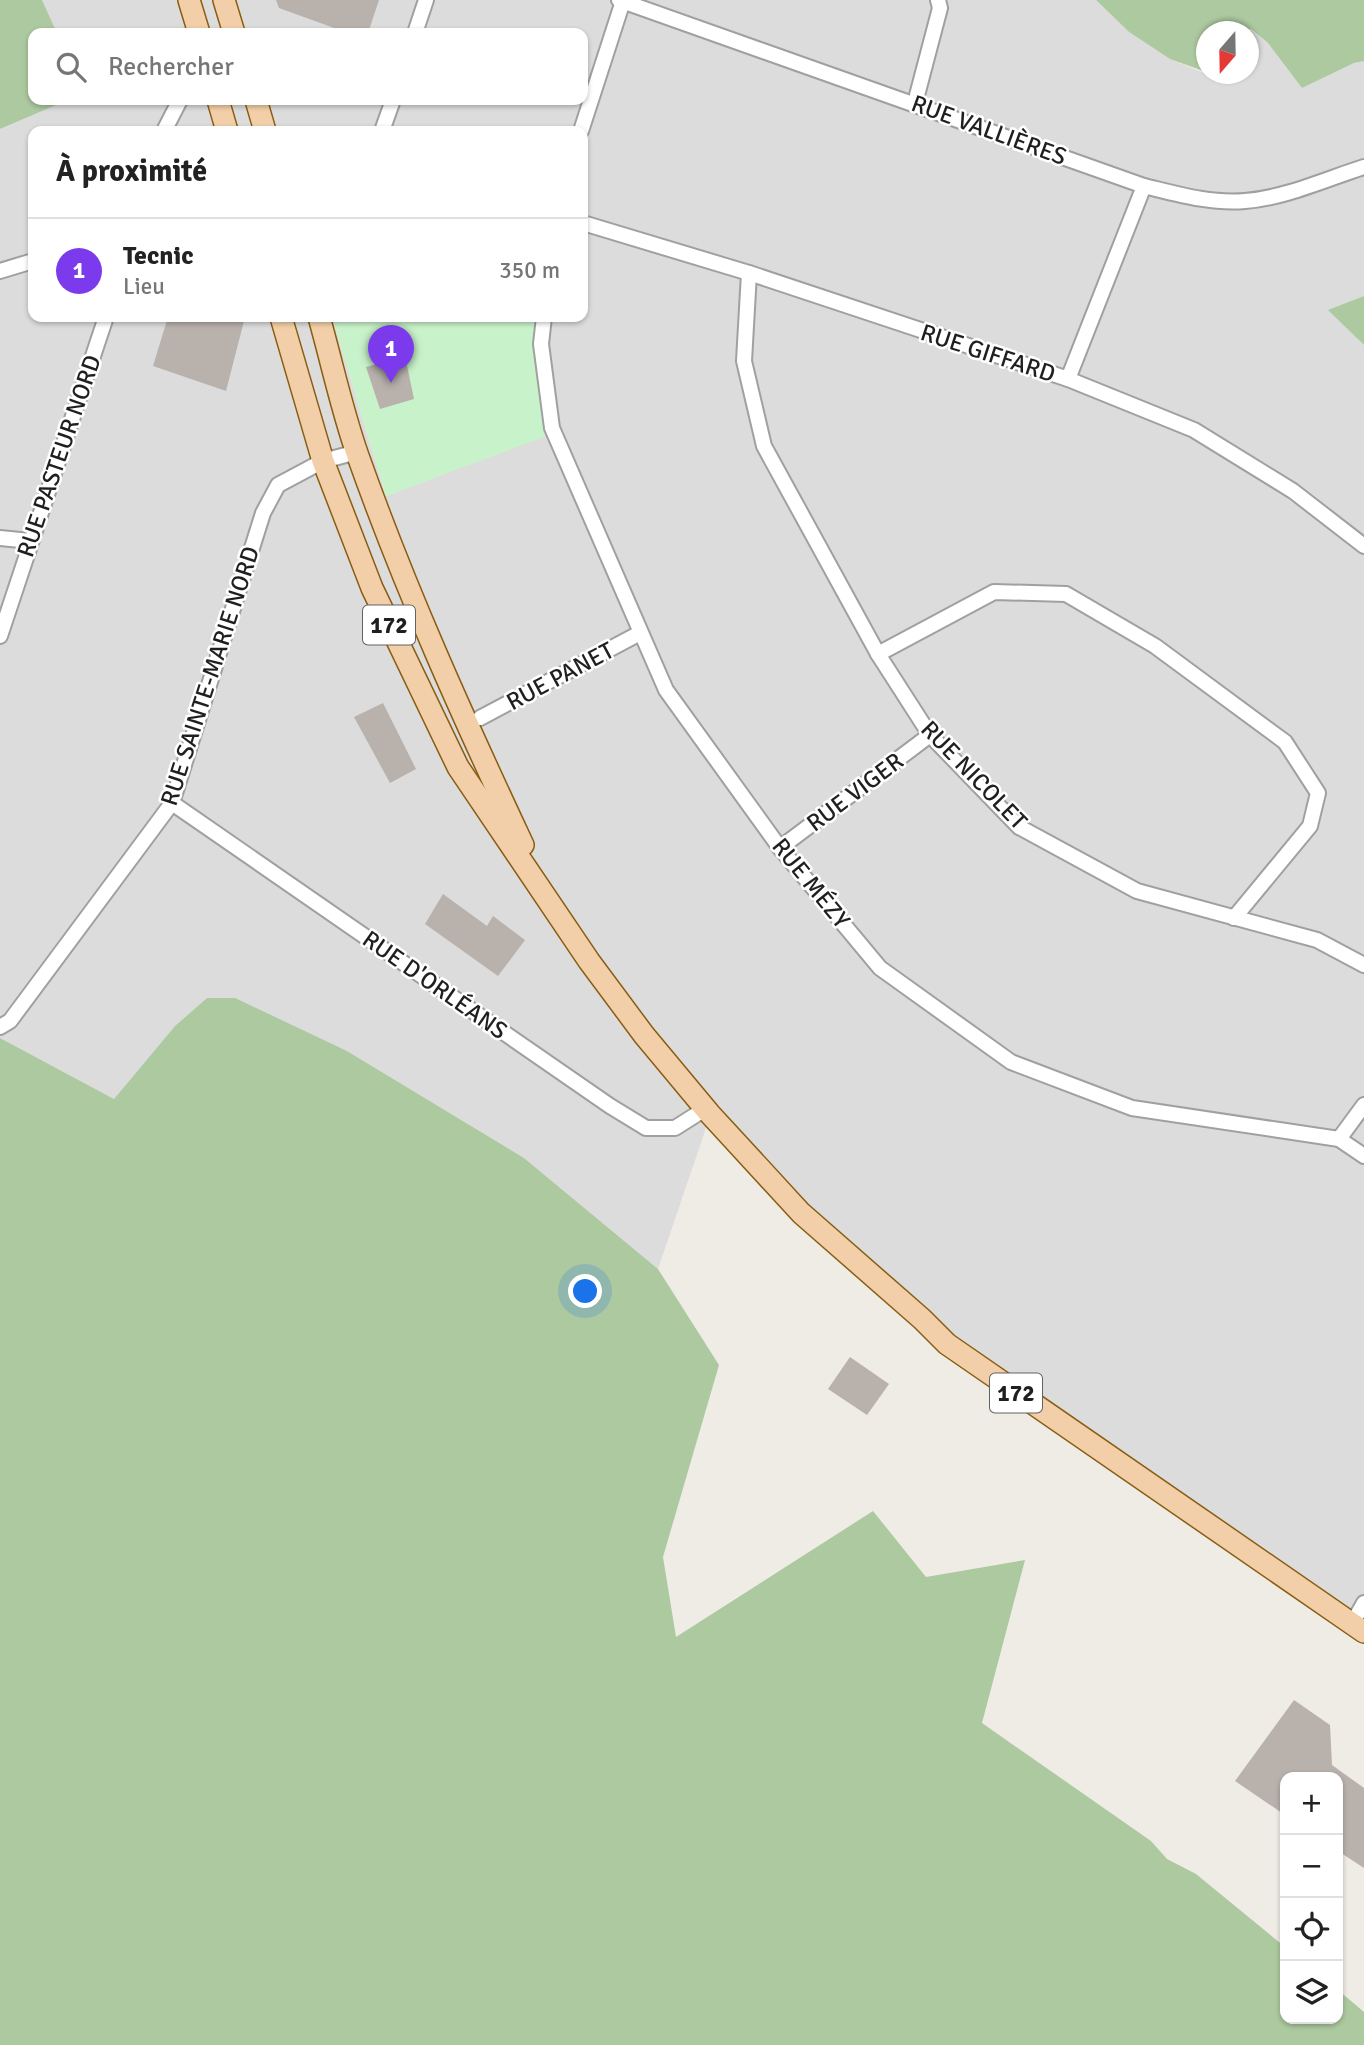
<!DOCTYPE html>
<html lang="fr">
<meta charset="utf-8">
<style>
body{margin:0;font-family:Signika,sans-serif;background:#f2f2f2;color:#222}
.controls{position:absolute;right:21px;bottom:21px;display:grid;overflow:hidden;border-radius:14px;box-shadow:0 2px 5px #0004}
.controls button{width:63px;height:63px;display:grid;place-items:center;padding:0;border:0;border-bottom:2px solid #e0e0e0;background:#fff;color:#222;font:35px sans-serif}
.compass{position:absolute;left:1196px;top:21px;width:63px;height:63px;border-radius:50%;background:#fff;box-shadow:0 2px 5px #0004;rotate:200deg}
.you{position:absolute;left:586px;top:1292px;width:24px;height:24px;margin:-18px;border:5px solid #fff;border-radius:50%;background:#1a73e8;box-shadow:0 0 0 10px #1a73e833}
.badge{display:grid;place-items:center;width:46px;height:46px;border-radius:50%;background:#7c3aed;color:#fff;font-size:23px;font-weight:700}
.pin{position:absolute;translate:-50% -58px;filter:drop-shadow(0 2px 4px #0008)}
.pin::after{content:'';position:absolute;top:37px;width:24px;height:21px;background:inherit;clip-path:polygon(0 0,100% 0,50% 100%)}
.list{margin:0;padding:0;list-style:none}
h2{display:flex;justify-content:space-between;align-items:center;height:91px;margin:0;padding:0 28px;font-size:30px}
h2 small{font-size:23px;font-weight:400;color:#767676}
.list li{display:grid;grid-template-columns:46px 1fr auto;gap:21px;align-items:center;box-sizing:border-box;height:105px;padding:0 28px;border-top:2px solid #e0e0e0}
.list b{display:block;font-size:26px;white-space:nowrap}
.list p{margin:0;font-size:23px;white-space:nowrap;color:#767676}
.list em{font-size:23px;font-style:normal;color:#767676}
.icon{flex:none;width:38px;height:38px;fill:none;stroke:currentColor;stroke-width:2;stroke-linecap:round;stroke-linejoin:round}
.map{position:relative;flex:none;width:1364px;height:2045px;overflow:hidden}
.search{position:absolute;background:#fff;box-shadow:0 2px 5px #0004;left:28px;top:28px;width:560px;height:77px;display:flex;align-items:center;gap:18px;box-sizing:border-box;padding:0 24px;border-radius:14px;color:#767676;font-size:26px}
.panel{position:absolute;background:#fff;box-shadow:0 2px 5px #0004;left:28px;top:126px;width:560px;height:196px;border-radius:14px}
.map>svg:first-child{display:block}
.residential{fill:#dddcdc;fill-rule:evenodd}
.forest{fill:#adc9a0}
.park{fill:#c8f3ca}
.building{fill:#b8b1ac}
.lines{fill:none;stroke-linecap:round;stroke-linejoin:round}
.minor-casing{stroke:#a0a0a0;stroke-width:18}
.primary-casing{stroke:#895d11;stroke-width:24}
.minor{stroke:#fff;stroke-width:14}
.primary{stroke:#f2cfa8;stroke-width:21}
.labels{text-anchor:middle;stroke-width:5;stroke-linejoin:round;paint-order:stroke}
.shield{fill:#fff;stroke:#626262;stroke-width:2}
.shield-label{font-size:23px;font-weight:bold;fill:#1f1f1f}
.street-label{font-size:24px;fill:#1f1f1f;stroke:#fff}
</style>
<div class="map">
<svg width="1364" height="2045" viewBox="0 0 1364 2045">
<rect width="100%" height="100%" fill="#efece6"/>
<!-- residential -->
<path class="residential" d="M42 0H1096L1129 32 1170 59 1206 74H1248V32L1235 31 1250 29 1268 43 1302 88 1354 63 1364 61V296L1329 310 1364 345V1620L956 1340 706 1128 658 1269 524 1158 347 1051 207 998 175 1026 114 1099 0 1038V129L68 100H583V33H57ZM33 131H583V317H546L540 346V403L551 433 386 496 332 317H33Z"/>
<!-- forest -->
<g class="forest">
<path d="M0 0H42L57 33H33V100H68L0 129Z"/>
<path d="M1096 0H1364V61L1354 63 1302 88 1268 43 1251 29 1206 32V72L1170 59 1129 32Z"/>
<path d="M1364 296V345L1328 310Z"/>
<path d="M207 998H235L347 1051 524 1158 658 1269 719 1365 663 1557 676 1637 873 1511 926 1577 1025 1560 982 1723 1151 1841 1167 1859 1196 1874 1285 1947V2019H1338V1990L1364 2012V2045H0V1038L114 1099 175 1026Z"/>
</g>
<!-- park -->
<path class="park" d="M332 317H546L540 346V403L551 434 386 496Z"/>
<!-- building -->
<g class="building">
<path d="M276 0H379L368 33H348L279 8Z"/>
<path d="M168 317H245L226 391 153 366Z"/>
<path d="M405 356 414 399 380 409 366 367Z"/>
<path d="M383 703 416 769 390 783 354 717Z"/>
<path d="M443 894 487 926 493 916 525 940 498 976 425 924Z"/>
<path d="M850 1357 889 1384 867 1415 828 1389Z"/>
<path d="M1294 1700 1330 1725 1332 1765 1364 1788V1868L1338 1851V1777H1285V1815L1235 1781Z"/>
</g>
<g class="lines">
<defs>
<g id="minor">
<path d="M619 0 1144 186C1177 194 1211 204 1245 201 1285 198 1326 179 1364 167"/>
<path d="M415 33 426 0"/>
<path d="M915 103 940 8 938 0"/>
<path d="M164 131 180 100"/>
<path d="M382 131 393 100"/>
<path d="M581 131 623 1"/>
<path d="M583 223 749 273 1068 379 1194 430 1293 491 1364 546"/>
<path d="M0 271 33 261"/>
<path d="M749 273 744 361 764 446 878 654 930 735 1019 827 1137 891 1317 940 1364 965"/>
<path d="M544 317 541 344 552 428 666 690 780 848 880 968 1011 1062 1132 1108 1339 1139 1364 1156"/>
<path d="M1068 379 1144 186"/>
<path d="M0 538 30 541"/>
<path d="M0 636 106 317"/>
<path d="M878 654 994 592 1066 594 1155 646 1285 742 1318 793 1310 826 1234 918"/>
<path d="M480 718 640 633"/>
<path d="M172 803 610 1106 646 1128H675L705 1109"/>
<path d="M780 848 930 735"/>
<path d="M0 1027 10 1021 172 803 263 513 278 485 323 461 357 452"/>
<path d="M1339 1139 1364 1105"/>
<path d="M1352 1624 1364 1603"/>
</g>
<g id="primary">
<path d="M189 0 199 33"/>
<path d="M224 0 234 33"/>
<path d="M218 100 227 131"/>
<path d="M256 100 265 131"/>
<path d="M281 317 323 461 372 588 458 767 589 961 644 1035 709 1113 801 1213 922 1319 947 1344 1364 1632"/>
<path d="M319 317C332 363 342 411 358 456 405 589 463 717 523 845"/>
</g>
</defs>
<!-- minor casing -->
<use href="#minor" class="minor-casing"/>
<!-- primary casing -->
<use href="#primary" class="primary-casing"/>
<!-- minor -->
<use href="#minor" class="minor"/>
<!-- primary -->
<use href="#primary" class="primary"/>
</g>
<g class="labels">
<!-- shield labels -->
<g class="shield">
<rect x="363" y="605.5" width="52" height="39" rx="5"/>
<rect x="990" y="1373.5" width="52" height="39" rx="5"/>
</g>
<g class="shield-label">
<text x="389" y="633">172</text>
<text x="1016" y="1401">172</text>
</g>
<!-- street labels -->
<g class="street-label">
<text transform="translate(989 130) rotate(20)" y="8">RUE VALLIÈRES</text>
<text transform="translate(988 353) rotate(18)" y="8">RUE GIFFARD</text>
<text transform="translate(59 456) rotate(-71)" y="8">RUE PASTEUR NORD</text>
<text transform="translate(210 676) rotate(-72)" y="8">RUE SAINTE-MARIE NORD</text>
<text transform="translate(560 676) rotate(-28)" y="8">RUE PANET</text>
<text transform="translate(974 775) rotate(46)" y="8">RUE NICOLET</text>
<text transform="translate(855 792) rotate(-37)" y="8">RUE VIGER</text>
<text transform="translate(811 883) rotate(51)" y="8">RUE MÉZY</text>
<text transform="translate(435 985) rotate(35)" y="8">RUE D'ORLÉANS</text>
</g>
</g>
</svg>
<div class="controls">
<button>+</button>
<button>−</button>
<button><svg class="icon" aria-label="locate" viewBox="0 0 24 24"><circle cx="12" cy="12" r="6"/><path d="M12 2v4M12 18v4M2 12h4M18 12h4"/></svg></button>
<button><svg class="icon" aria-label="layers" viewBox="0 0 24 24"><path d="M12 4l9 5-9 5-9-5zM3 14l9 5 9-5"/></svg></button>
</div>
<svg class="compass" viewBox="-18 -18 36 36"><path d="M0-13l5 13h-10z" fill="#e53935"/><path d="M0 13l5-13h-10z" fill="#767676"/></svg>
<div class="you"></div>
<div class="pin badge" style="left:391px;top:383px">1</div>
<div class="search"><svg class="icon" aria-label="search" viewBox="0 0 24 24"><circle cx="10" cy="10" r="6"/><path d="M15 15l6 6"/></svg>Rechercher</div>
<section class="panel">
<h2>À proximité<small></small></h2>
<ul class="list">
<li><span class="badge">1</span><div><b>Tecnic</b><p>Lieu</p></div><em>350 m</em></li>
</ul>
</section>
</div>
